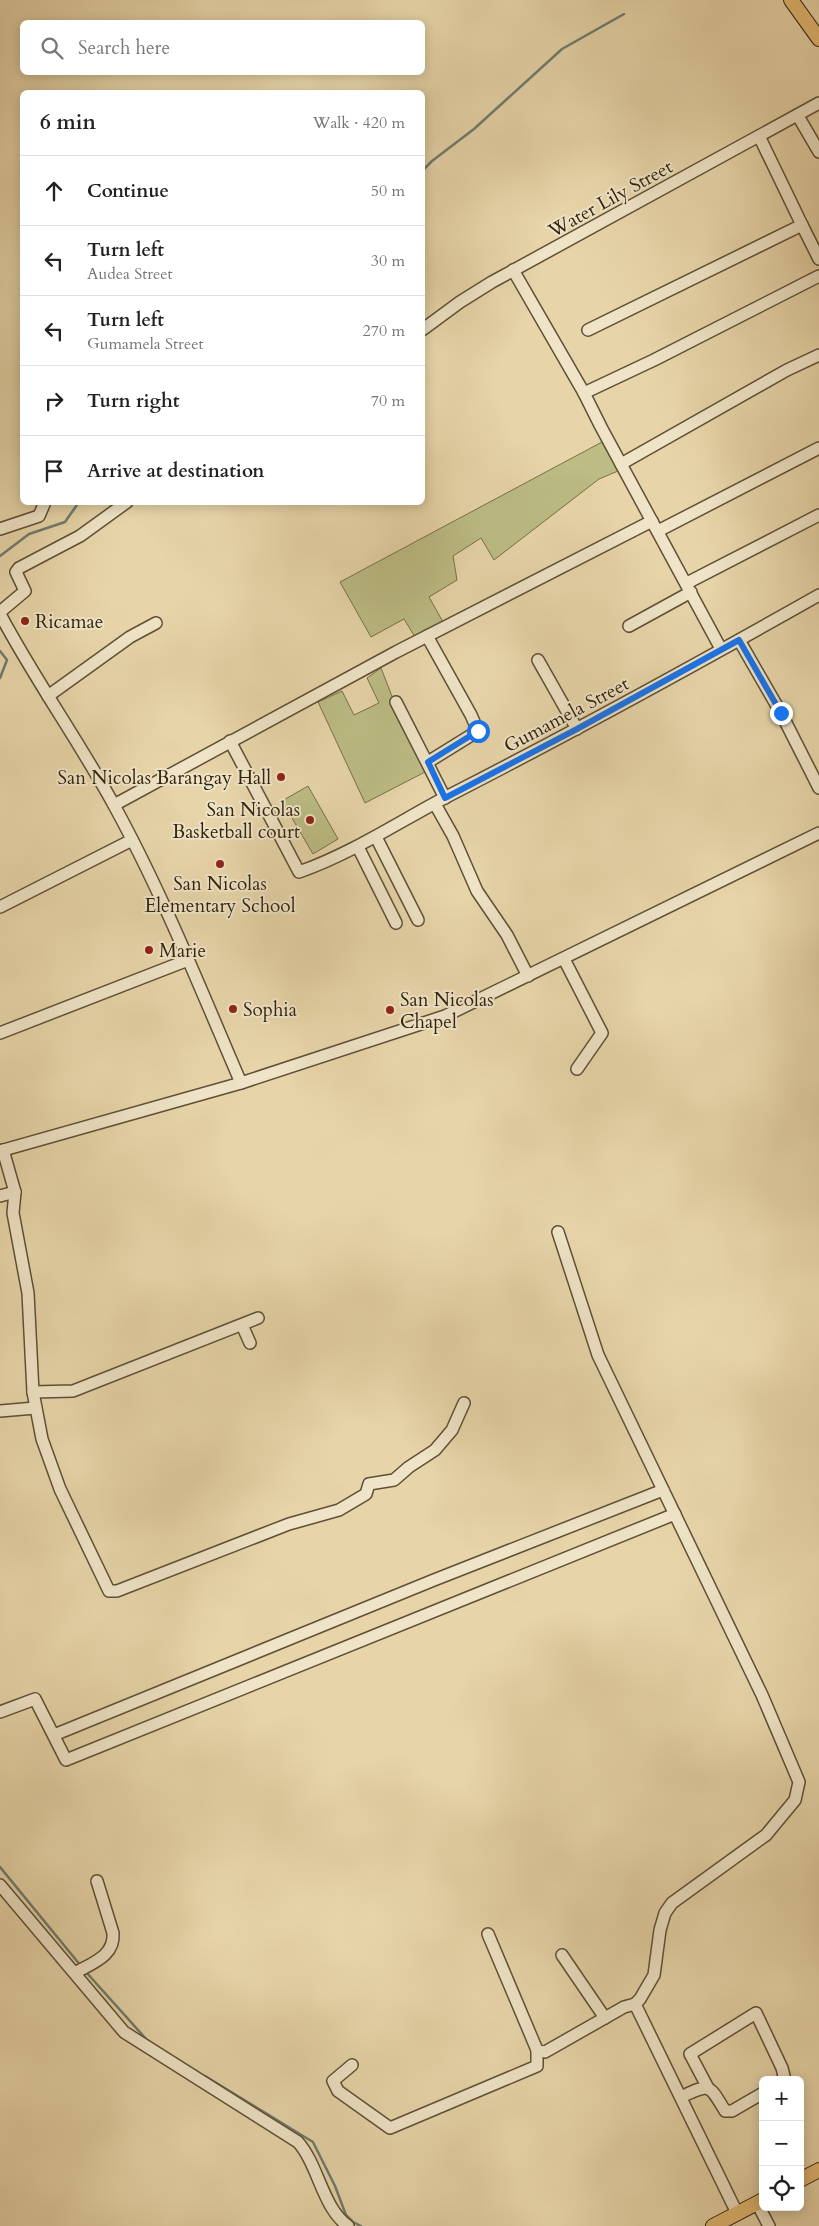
<!DOCTYPE html>
<meta charset="utf-8">
<style>
body{margin:0;font-family:Cardo,serif;background:#f6f6f6;color:#222}
.controls{position:absolute;right:15px;bottom:15px;display:grid;overflow:hidden;border-radius:8px;box-shadow:0 2px 12px #0003}
.controls button{width:45px;height:45px;display:grid;place-items:center;padding:0;border:0;border-bottom:1px solid #e0e0e0;background:#fff;color:#222;font:25px sans-serif}
.stop{position:absolute;width:15px;height:15px;margin:-11px;border:4px solid #1a73e8;border-radius:50%;background:#fff}
.stop.end{background:#1a73e8;border-color:#fff;box-shadow:0 1px 5px #0008}
.list{margin:0;padding:0;list-style:none}
h2{display:flex;justify-content:space-between;align-items:center;height:65px;margin:0;padding:0 20px;font-size:21px}
h2 small{font-size:16px;font-weight:400;color:#767676}
.list li{display:grid;grid-template-columns:32px 1fr auto;gap:15px;align-items:center;box-sizing:border-box;height:70px;padding:0 20px;border-top:1px solid #e0e0e0}
.list b{display:block;font-size:19px;white-space:nowrap}
.list p{margin:0;font-size:16px;white-space:nowrap;color:#767676}
.list em{font-size:16px;font-style:normal;color:#767676}
.icon{flex:none;width:28px;height:28px;fill:none;stroke:currentColor;stroke-width:2;stroke-linecap:round;stroke-linejoin:round}
.map{position:relative;flex:none;width:819px;height:2226px;overflow:hidden}
.search{position:absolute;background:#fff;box-shadow:0 2px 12px #0003;left:20px;top:20px;width:405px;height:55px;display:flex;align-items:center;gap:12px;box-sizing:border-box;padding:0 18px;border-radius:8px;color:#767676;font-size:19px}
.panel{position:absolute;background:#fff;box-shadow:0 2px 12px #0003;left:20px;top:90px;width:405px;height:415px;border-radius:8px}
.map>svg:first-child{display:block}
.green{fill:#bcbc84;stroke:#767049}
.lines{fill:none;stroke-linecap:round;stroke-linejoin:round}
.stream{stroke:#6f7c6f;stroke-width:2.5}
.minor-casing{stroke:#5e5035;stroke-width:14}
.major-casing{stroke:#31230e;stroke-width:16}
.minor{stroke:#efe4c7;stroke-width:11}
.major{stroke:#e4ba74;stroke-width:14}
.route{stroke:#1a73e8;stroke-width:6}
.poi-dot{fill:#8f2418;stroke:#efe4c7;stroke-width:2}
.labels{text-anchor:middle;stroke-width:4;stroke-linejoin:round;paint-order:stroke}
.street-label{font-size:19px;fill:#31230e;stroke:#efe4c7}
.poi-label{font-size:19px;fill:#31230e;stroke:#efe4c7;text-anchor:start}
</style>
<div class="map">
<svg width="819" height="2226" viewBox="0 0 819 2226">
<rect width="100%" height="100%" fill="#e7d5a9"/>
<filter id="stains"><feTurbulence type="fractalNoise" baseFrequency=".004" numOctaves="4"/><feColorMatrix values="0 0 0 0 .2 0 0 0 0 .09 0 0 0 0 .02 0 0 0 .5 -.17"/></filter>
<radialGradient id="worn" r=".72"><stop offset=".6" stop-color="#630" stop-opacity="0"/><stop offset="1" stop-color="#630" stop-opacity=".3"/></radialGradient>
<!-- green -->
<g class="green">
<path d="M602 442 618 471 599 479 494 560 481 538 453 556 457 580 429 597 443 622 415 637 404 619 371 637 340 582Z"/>
<path d="M381 668 409 740 425 772 365 803 318 702 342 691 354 715 379 703 367 678Z"/>
<path d="M308 786 338 839 313 854 282 801Z"/>
</g>
<g class="lines">
<!-- stream -->
<g class="stream">
<path d="M422 171 432 161 474 129 562 49 624 14"/>
<path d="M0 556 29 534 65 522 79 502"/>
<path d="M0 651 7 660 0 678"/>
<path d="M0 1867 81 1966"/>
<path d="M86 1972 147 2040"/>
<path d="M205 2076 313 2142 335 2186 346 2215 353 2222 361 2226"/>
</g>
<defs>
<g id="minor">
<path d="M798 116 819 152"/>
<path d="M802 225 819 259"/>
<path d="M513 270 584 393 601 427 721 649"/>
<path d="M422 330 460 302 492 282 819 103"/>
<path d="M588 330 802 225 759 136"/>
<path d="M584 393 654 360 819 276"/>
<path d="M621 464 787 370 819 355"/>
<path d="M0 529 39 516 45 502"/>
<path d="M658 531 819 448"/>
<path d="M687 583 819 515"/>
<path d="M0 612 25 591 16 572 19 568 80 536 127 502"/>
<path d="M0 614C35 680 79 741 115 807 163 895 201 990 241 1083"/>
<path d="M629 626 691 592"/>
<path d="M427 636 471 715 478 731 428 762"/>
<path d="M739 640 781 713 819 788"/>
<path d="M538 660 577 729"/>
<path d="M48 696 130 637 156 623"/>
<path d="M396 702 445 798"/>
<path d="M230 741 299 872C353 853 400 821 450 795 575 731 697 664 819 595"/>
<path d="M435 804 453 836 477 891 507 935 528 976"/>
<path d="M114 805 396 652 652 521"/>
<path d="M376 837 418 920"/>
<path d="M358 847 396 923"/>
<path d="M0 907 132 840"/>
<path d="M564 959 602 1033 577 1069"/>
<path d="M0 1033 188 960"/>
<path d="M3 1150 15 1192 13 1213 28 1293 33 1392 42 1439 60 1489 109 1591H117L289 1524 339 1510 366 1494 369 1484 394 1480 409 1467 435 1450 452 1430 464 1403"/>
<path d="M0 1151 241 1083 445 1016 819 833"/>
<path d="M0 1196 15 1192"/>
<path d="M242 1325 250 1343"/>
<path d="M33 1392 73 1391 258 1318"/>
<path d="M0 1411 35 1408"/>
<path d="M0 1712 35 1699 66 1760 675 1514"/>
<path d="M54 1735 434 1580 663 1490"/>
<path d="M0 1885 124 2032 298 2142C319 2166 322 2207 348 2226"/>
<path d="M488 1934 537 2050 545 2052 624 2007 635 2004 640 1999 654 1975 660 1930 665 1913 672 1903 766 1835 795 1800 799 1782 762 1695 598 1355 558 1232"/>
<path d="M562 1955 605 2018"/>
<path d="M75 1973C92 1963 115 1956 113 1933L97 1881"/>
<path d="M635 2004 737 2213"/>
<path d="M352 2065 333 2081 338 2091 390 2128 537 2066V2050"/>
<path d="M708 2088 690 2054 756 2013 782 2068 784 2076 782 2080"/>
<path d="M681 2097C710 2083 709 2084 725 2111H732L763 2093"/>
<path d="M757 2203 769 2226"/>
</g>
<g id="major">
<path d="M791 0 819 39"/>
<path d="M800 2180 819 2170"/>
<path d="M713 2226 763 2200"/>
</g>
</defs>
<!-- minor casing -->
<use href="#minor" class="minor-casing"/>
<!-- major casing -->
<use href="#major" class="major-casing"/>
<!-- minor -->
<use href="#minor" class="minor"/>
<!-- major -->
<use href="#major" class="major"/>
</g>
<g class="lines">
<!-- route -->
<path class="route" d="M478 731 428 762 445 798 577 729 739 640 781 713"/>
</g>
<!-- markers -->
<g class="poi-dot">
<circle cx="25" cy="621" r="5"/>
<circle cx="281" cy="777" r="5"/>
<circle cx="310" cy="820" r="5"/>
<circle cx="220" cy="864" r="5"/>
<circle cx="149" cy="950" r="5"/>
<circle cx="233" cy="1009" r="5"/>
<circle cx="390" cy="1010" r="5"/>
</g>
<g class="labels">
<!-- street labels -->
<g class="street-label">
<text transform="translate(610 198) rotate(-29)" y="7">Water Lily Street</text>
<text transform="translate(566 714) rotate(-28)" y="7">Gumamela Street</text>
</g>
<!-- poi labels -->
<g class="poi-label">
<text x="35" y="628">Ricamae</text>
<text x="271" y="784" text-anchor="end">San Nicolas Barangay Hall</text>
<text x="300" y="816" text-anchor="end">San Nicolas<tspan x="300" dy="22">Basketball court</tspan></text>
<text x="220" y="890" text-anchor="middle">San Nicolas<tspan x="220" dy="22">Elementary School</tspan></text>
<text x="159" y="957">Marie</text>
<text x="400" y="1006">San Nicolas<tspan x="400" dy="22">Chapel</tspan></text>
<text x="243" y="1016">Sophia</text>
</g>
</g>
<rect width="100%" height="100%" filter="url(#stains)"/>
<rect width="100%" height="100%" fill="url(#worn)"/>
</svg>
<div class="controls">
<button>+</button>
<button>−</button>
<button><svg class="icon" aria-label="locate" viewBox="0 0 24 24"><circle cx="12" cy="12" r="6"/><path d="M12 2v4M12 18v4M2 12h4M18 12h4"/></svg></button>
</div>
<div class="stop" style="left:478px;top:731px"></div>
<div class="stop end" style="left:781px;top:713px"></div>
<div class="search"><svg class="icon" aria-label="search" viewBox="0 0 24 24"><circle cx="10" cy="10" r="6"/><path d="M15 15l6 6"/></svg>Search here</div>
<section class="panel">
<h2>6 min<small>Walk · 420 m</small></h2>
<ul class="list">
<li><svg class="icon" aria-label="ahead" viewBox="0 0 24 24"><path d="M12 20V5M6 11l6-6 6 6"/></svg><div><b>Continue</b></div><em>50 m</em></li>
<li><svg class="icon" aria-label="left" viewBox="0 0 24 24"><path d="M17 20v-9H6M10 6l-5 5 5 5"/></svg><div><b>Turn left</b><p>Audea Street</p></div><em>30 m</em></li>
<li><svg class="icon" aria-label="left" viewBox="0 0 24 24"><path d="M17 20v-9H6M10 6l-5 5 5 5"/></svg><div><b>Turn left</b><p>Gumamela Street</p></div><em>270 m</em></li>
<li><svg class="icon" aria-label="right" viewBox="0 0 24 24"><path d="M7 20v-9h11M14 6l5 5-5 5"/></svg><div><b>Turn right</b></div><em>70 m</em></li>
<li><svg class="icon" aria-label="arrive" viewBox="0 0 24 24"><path d="M6 21V4h12l-3 4 3 4H6"/></svg><div><b>Arrive at destination</b></div></li>
</ul>
</section>
</div>
